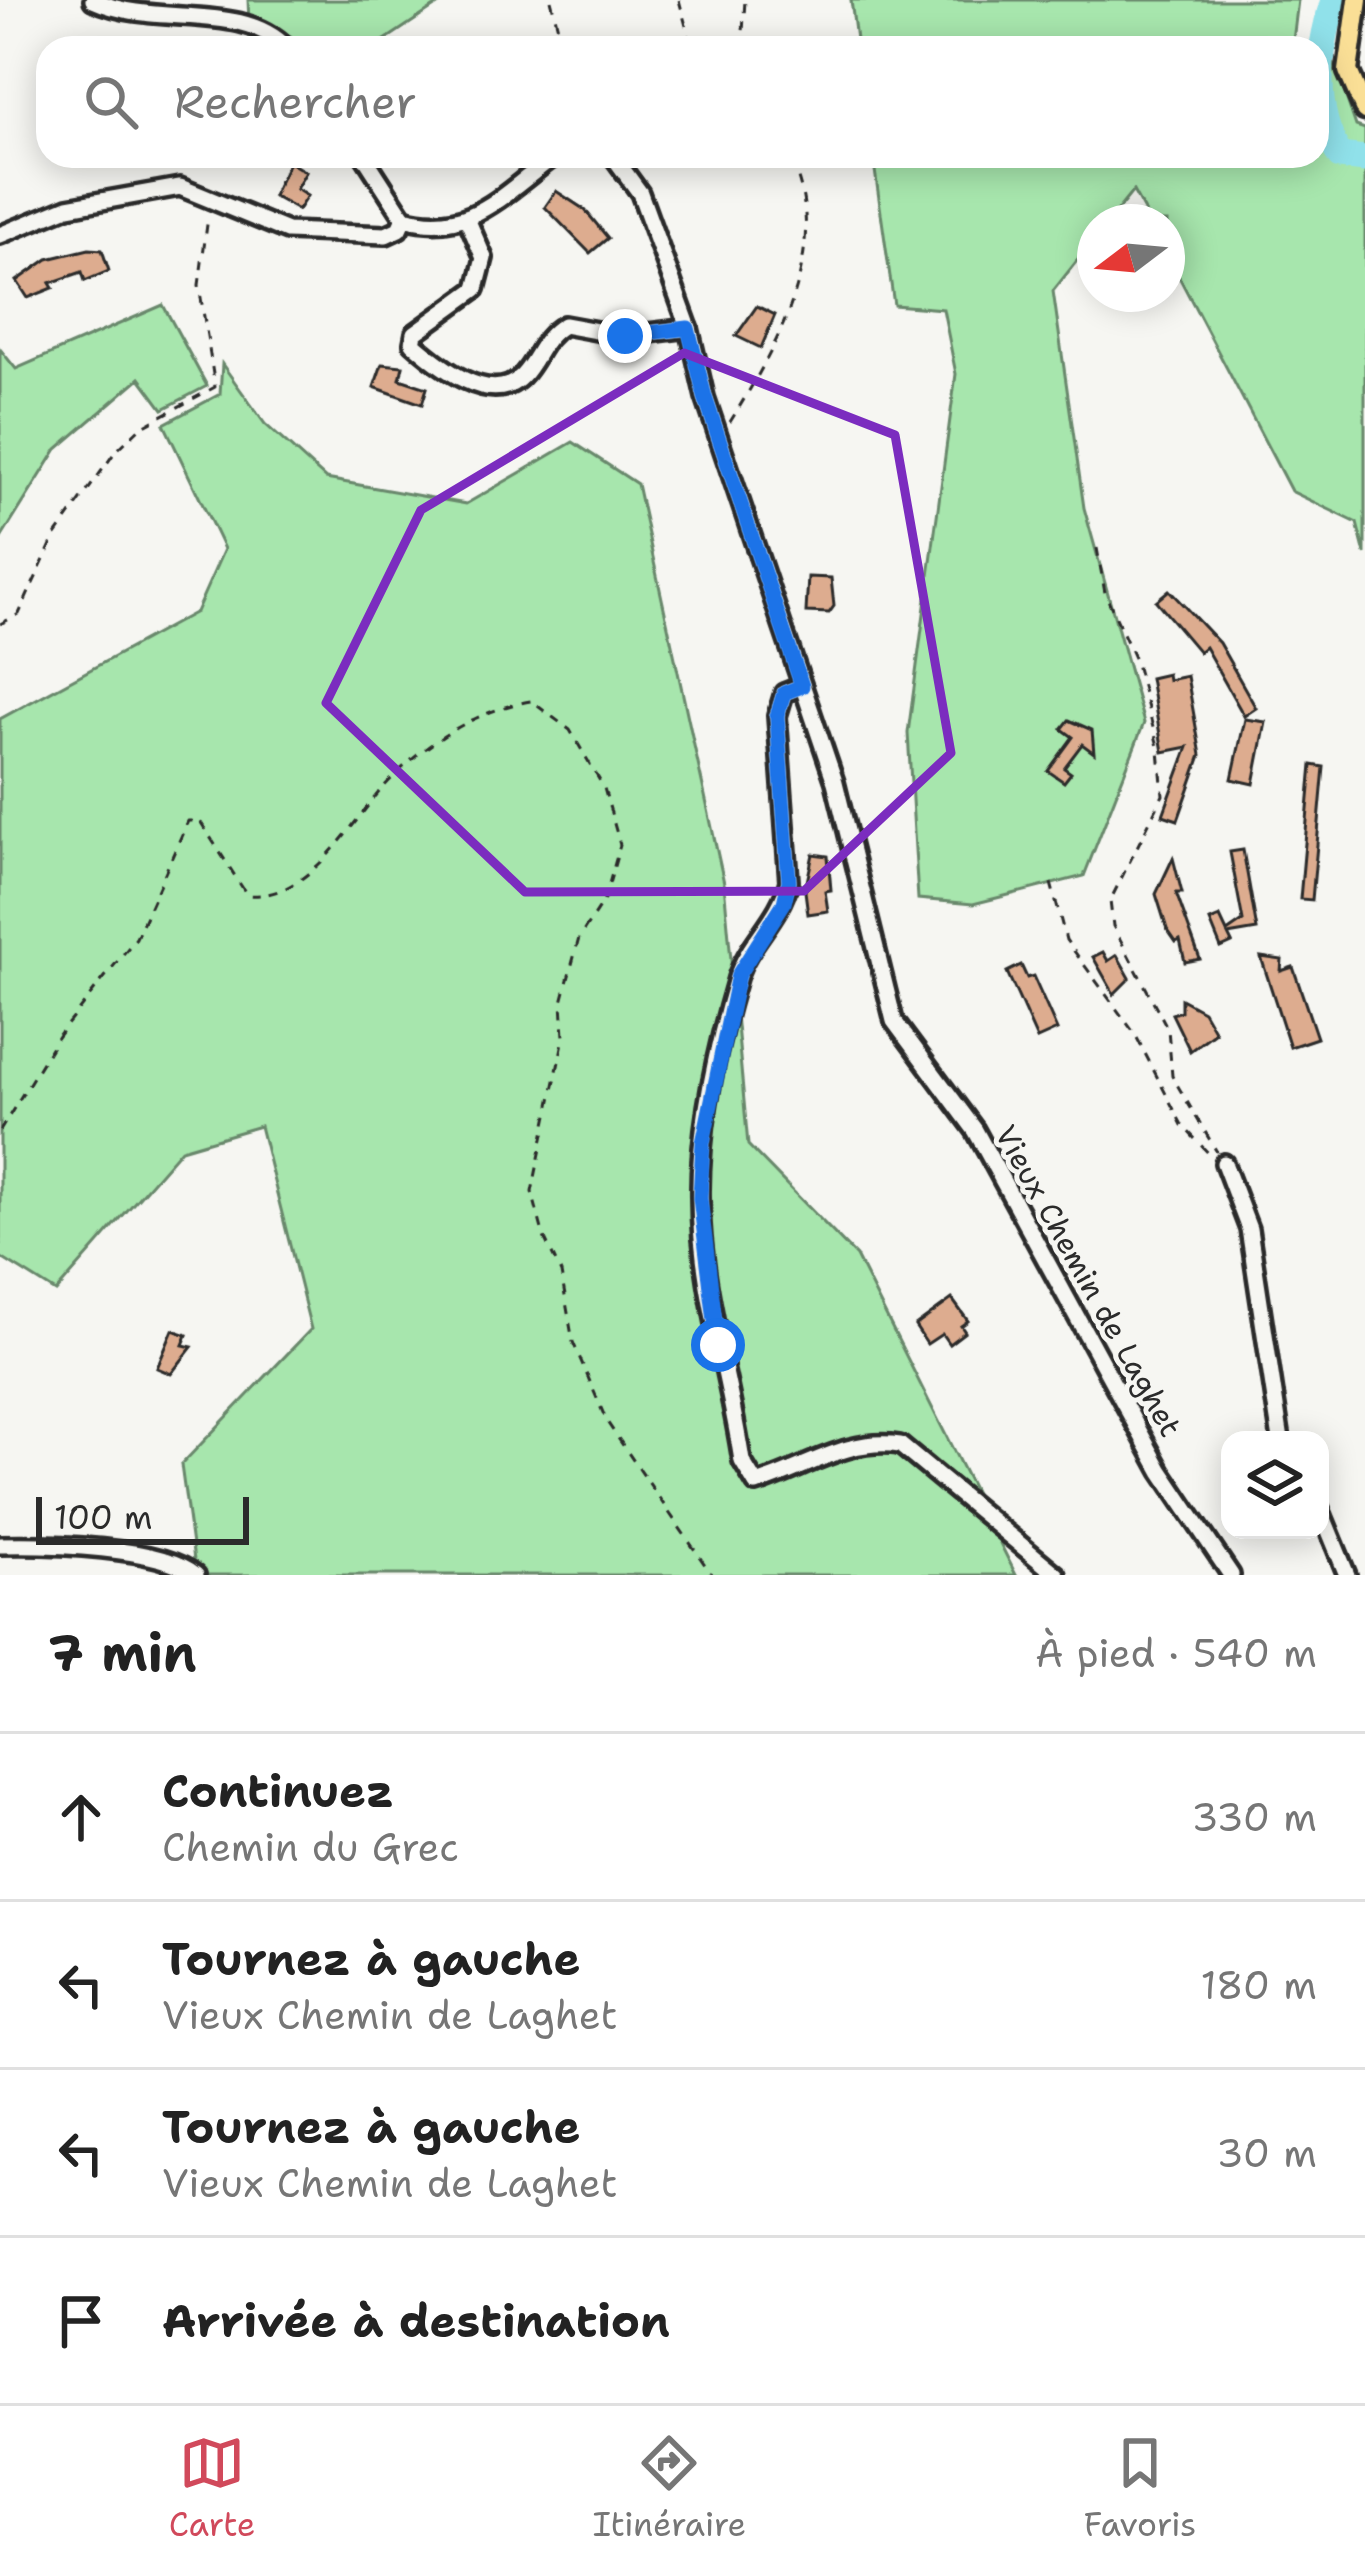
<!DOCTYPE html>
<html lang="fr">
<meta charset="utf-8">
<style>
body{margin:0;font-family:"Shantell Sans",sans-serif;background:#f6f6f6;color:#222}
.controls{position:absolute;right:36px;bottom:36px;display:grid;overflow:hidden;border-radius:24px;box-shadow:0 6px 30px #0003}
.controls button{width:108px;height:108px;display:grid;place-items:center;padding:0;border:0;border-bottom:3px solid #e0e0e0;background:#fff;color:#222;font:60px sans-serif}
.compass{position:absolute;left:1077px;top:204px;width:108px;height:108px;border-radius:50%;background:#fff;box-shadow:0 6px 30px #0003;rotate:254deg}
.scale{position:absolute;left:36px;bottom:30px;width:213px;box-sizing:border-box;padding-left:12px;border:6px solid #2b2b2b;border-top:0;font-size:33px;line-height:42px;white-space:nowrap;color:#2b2b2b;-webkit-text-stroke:9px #f6f6f2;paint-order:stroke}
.stop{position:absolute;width:36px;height:36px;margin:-27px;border:9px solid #1a73e8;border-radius:50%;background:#fff}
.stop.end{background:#1a73e8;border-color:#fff;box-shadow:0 3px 12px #0008}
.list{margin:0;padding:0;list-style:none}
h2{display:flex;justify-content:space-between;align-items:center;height:156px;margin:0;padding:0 48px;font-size:51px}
h2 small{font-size:39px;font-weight:400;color:#767676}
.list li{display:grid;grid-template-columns:78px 1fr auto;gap:36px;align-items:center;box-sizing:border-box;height:168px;padding:0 48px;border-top:3px solid #e0e0e0}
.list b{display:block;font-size:45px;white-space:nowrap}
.list p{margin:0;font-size:39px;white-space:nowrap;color:#767676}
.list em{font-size:39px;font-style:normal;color:#767676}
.icon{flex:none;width:66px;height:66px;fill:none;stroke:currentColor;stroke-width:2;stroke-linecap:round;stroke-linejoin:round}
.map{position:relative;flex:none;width:1365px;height:1575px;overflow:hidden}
.search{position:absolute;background:#fff;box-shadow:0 6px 30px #0003;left:36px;right:36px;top:36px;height:132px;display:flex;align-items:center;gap:30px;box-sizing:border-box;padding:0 42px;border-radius:36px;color:#767676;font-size:45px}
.sheet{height:828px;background:#fff}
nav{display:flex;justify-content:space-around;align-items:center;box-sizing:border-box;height:168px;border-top:3px solid #e0e0e0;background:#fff;font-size:33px;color:#767676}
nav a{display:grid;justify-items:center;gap:6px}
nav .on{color:#d1495b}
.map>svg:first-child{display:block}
.green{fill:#a7e6ad;stroke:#69886c;stroke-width:3}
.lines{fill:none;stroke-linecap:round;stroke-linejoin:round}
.river{stroke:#90e1ea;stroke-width:27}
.building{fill:#ddac8f;stroke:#2b2b2b;stroke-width:3}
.minor-casing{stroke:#2b2b2b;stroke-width:24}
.major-casing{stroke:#2b2b2b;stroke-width:27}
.path{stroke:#2b2b2b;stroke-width:3;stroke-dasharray:9 9;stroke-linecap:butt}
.minor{stroke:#f6f6f2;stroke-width:15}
.major{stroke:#fadf96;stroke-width:18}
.route{stroke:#1a73e8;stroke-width:15}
.marked{fill:none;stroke:#7b2cbf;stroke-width:9;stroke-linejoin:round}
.labels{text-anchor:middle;stroke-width:10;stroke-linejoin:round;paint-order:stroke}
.street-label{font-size:30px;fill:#2b2b2b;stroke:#f6f6f2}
</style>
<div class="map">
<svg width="1365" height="1575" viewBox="0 0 1365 1575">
<rect width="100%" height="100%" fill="#f6f6f2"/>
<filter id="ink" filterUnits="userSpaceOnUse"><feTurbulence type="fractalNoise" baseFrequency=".00833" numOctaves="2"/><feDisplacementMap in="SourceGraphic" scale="24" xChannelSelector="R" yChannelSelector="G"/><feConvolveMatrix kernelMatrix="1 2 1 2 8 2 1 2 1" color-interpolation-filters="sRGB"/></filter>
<g filter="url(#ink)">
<!-- green -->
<g class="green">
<path d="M248 0H445L373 48H259L250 44Z"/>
<path d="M851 0H1298L1293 41 1304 48H857Z"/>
<path d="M1317 55 1335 65 1356 126 1365 129V554L1357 523 1291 491 1167 254V222H1150L1133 191 1108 222H1095V238L1053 291 1084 508 1144 723 1084 876 973 904 918 899 908 733 956 374 943 309 894 305 873 156H1317Z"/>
<path d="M163 305 207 386 163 409 140 378 57 449 0 540V349L16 369Z"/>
<path d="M222 364 265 424 326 479 466 504 573 442 637 484 724 883 748 1145 856 1256 1016 1575H207L194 1560 181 1465 311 1329 260 1126 181 1149 56 1292 0 1257V719L196 612 224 549 164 424 220 394Z"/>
</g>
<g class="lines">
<!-- river -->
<path class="river" d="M1334 0C1318 51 1311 110 1340 156L1365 159"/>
</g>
<!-- building -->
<g class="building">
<path d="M289 162 306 172 296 189 307 196 298 210 273 196Z"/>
<path d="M556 191 585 210 608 238 590 253 545 207Z"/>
<path d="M89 249 102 250 109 271 85 281 82 272 50 283 53 288 28 298 17 281 48 259Z"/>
<path d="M757 306 775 315 761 348 736 336Z"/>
<path d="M382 364 403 366 400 379 427 388 422 404 374 387Z"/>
<path d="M808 577 831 578 834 606 829 613 806 612Z"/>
<path d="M1169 590 1219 643 1256 708 1244 716 1205 647 1199 652 1156 601Z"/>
<path d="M1167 674 1168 680 1187 676 1201 755 1178 820 1163 815 1188 747 1163 752 1150 678Z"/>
<path d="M1245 719 1266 722 1254 784 1232 779Z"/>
<path d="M1069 720 1092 730 1094 753 1082 744 1064 768 1071 773 1064 782 1048 771 1073 737 1062 729Z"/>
<path d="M1312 765 1324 767 1312 900 1300 899Z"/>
<path d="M1243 850 1257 930 1228 935 1232 943 1221 948 1210 921 1220 917 1227 932 1243 921 1230 852Z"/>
<path d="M813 854 828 856 831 890 825 891 828 911 808 914 805 891Z"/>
<path d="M1173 858 1182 893H1176L1200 959 1185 962 1180 940 1176 942 1167 929 1156 894Z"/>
<path d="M1103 952 1108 961 1117 955 1130 978 1114 994 1093 957Z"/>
<path d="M1261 957 1282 960 1281 971 1293 967 1317 1038 1290 1047Z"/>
<path d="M1021 965 1027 978 1033 976 1057 1030 1037 1039 1007 972Z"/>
<path d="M1181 999 1203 1011 1215 1032 1190 1051 1172 1014 1181 1011Z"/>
<path d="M952 1299 968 1321 961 1326 965 1332 949 1344 942 1334 927 1344 915 1326Z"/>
<path d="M173 1330 187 1335 183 1345 192 1347 171 1374 157 1368Z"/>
</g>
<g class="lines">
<defs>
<g id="minor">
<path d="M93 0C156 29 241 0 287 48"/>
<path d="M364 156 404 218"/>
<path d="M613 156 640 193 689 328 705 397 835 782 894 1021 975 1130 1161 1471 1231 1575"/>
<path d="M404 218C471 237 503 193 555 156"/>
<path d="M468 221 484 258 476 289 415 333 413 343C437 364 490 409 522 376 538 359 542 337 564 325L624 336 689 328"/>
<path d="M0 235 68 207 180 187 287 231 386 235 399 229 404 218"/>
<path d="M802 686 784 693 777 716 789 881C780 919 748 942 737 978 717 1046 699 1126 700 1197 700 1286 729 1373 742 1461L756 1484C805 1469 847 1437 900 1445L1057 1575"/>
<path d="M1224 1163 1249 1229 1281 1440"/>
<path d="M1320 1509 1347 1575"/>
<path d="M0 1545C46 1544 161 1546 196 1575"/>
</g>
<path id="major" d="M1358 0 1348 71 1365 110"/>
</defs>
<!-- minor casing -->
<use href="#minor" class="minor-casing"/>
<!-- major casing -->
<use href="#major" class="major-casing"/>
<!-- path -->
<g class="path">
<path d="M551 0 563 48"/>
<path d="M679 0 692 48"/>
<path d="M742 48 745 0"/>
<path d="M730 422C778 345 834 247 789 156"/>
<path d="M1097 548 1105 593 1135 660 1159 750 1163 795 1110 901 1113 926 1168 1029 1172 1076 1217 1152"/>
<path d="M0 624 19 614 54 538 115 452 141 427 215 387 199 285 208 217"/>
<path d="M1051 883 1066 940 1135 1034 1182 1125 1212 1157"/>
<path d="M0 1131 58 1036 136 938 188 821H200L247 895C307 901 347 829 381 790 419 747 474 710 531 701L570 730 604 788 620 845 605 898 579 938 562 1002 564 1037 532 1192 544 1237 561 1273 573 1342 607 1422 712 1575"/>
</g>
<!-- minor -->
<use href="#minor" class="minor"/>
<!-- major -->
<use href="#major" class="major"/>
</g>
</g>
<g class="lines" filter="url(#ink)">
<!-- route -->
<path class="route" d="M625 336 688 328 705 397 802 686 784 693 777 716 789 881 784 903 738 975 703 1143 700 1198 718 1345"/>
</g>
<!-- marked area -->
<path class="marked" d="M684 353 895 435 951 753 804 891 525 892 326 703 421 510Z"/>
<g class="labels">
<!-- street labels -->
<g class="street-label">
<text transform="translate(1088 1281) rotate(61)" y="10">Vieux Chemin de Laghet</text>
</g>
</g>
</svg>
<div class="controls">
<button><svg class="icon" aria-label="layers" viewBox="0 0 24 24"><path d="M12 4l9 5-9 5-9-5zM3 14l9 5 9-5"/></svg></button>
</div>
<svg class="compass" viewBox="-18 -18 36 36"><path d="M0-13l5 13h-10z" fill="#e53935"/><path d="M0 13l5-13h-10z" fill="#767676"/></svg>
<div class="scale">100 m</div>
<div class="stop" style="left:718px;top:1345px"></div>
<div class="stop end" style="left:625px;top:336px"></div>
<div class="search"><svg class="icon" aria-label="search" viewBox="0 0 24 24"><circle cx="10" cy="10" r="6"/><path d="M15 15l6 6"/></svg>Rechercher</div>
</div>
<section class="sheet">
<h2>7 min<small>À pied · 540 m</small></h2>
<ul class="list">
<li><svg class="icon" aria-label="ahead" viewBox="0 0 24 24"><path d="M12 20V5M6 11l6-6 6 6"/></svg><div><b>Continuez</b><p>Chemin du Grec</p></div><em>330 m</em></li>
<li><svg class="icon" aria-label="left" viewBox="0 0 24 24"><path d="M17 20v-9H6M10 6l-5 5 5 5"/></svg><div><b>Tournez à gauche</b><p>Vieux Chemin de Laghet</p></div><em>180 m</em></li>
<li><svg class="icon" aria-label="left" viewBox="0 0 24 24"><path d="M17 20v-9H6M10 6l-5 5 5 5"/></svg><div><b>Tournez à gauche</b><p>Vieux Chemin de Laghet</p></div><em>30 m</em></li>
<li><svg class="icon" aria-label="arrive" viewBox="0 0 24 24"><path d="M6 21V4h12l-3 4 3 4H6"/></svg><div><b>Arrivée à destination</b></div></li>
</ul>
</section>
<nav>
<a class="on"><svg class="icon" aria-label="map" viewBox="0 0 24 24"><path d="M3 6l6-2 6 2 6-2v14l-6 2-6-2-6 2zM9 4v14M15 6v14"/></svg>Carte</a>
<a><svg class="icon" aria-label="directions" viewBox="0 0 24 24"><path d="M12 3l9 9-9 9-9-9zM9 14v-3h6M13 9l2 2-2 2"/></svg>Itinéraire</a>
<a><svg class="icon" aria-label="saved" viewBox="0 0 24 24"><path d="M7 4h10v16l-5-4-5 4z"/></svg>Favoris</a>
</nav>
